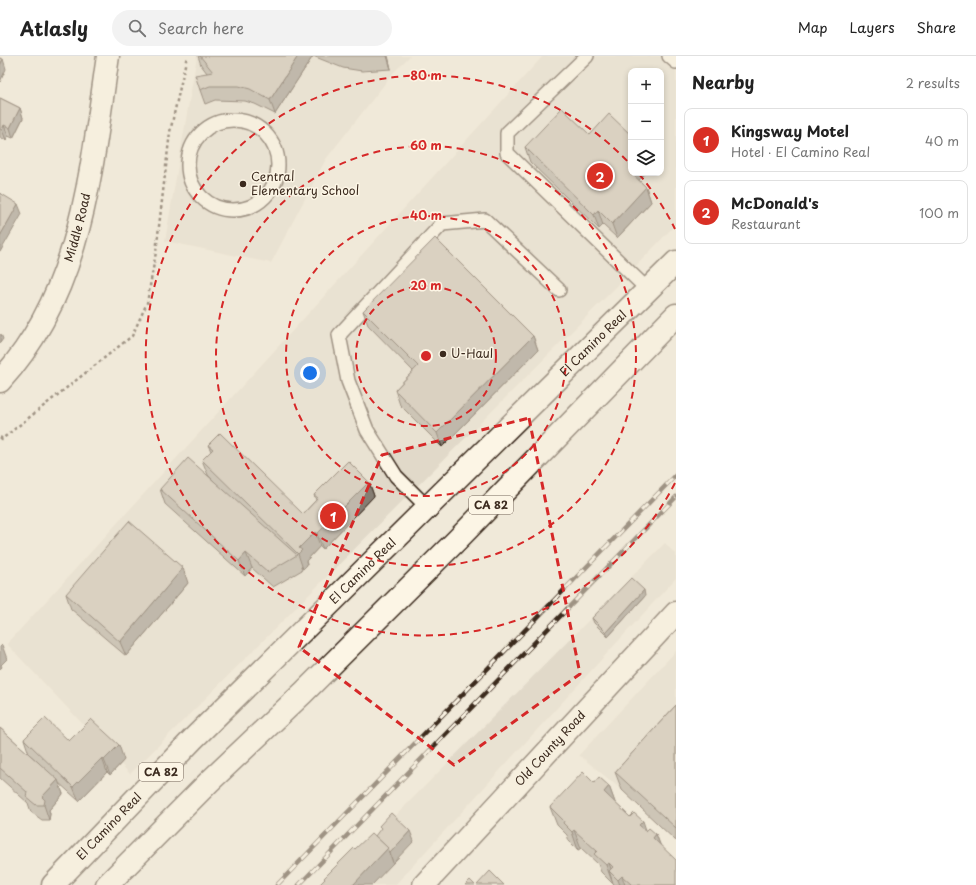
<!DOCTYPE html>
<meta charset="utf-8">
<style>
body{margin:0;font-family:"Playpen Sans",sans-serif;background:#f2f2f2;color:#222}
.controls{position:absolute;right:12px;top:12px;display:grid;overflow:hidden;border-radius:8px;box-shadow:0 2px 6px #0003}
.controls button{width:36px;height:36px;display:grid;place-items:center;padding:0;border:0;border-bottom:1px solid #e0e0e0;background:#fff;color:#222;font:20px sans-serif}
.you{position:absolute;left:310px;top:317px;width:14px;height:14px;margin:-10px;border:3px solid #fff;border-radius:50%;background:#1a73e8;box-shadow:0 0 0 6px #1a73e833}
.badge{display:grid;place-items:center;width:26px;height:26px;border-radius:50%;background:#d93025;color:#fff;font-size:13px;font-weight:700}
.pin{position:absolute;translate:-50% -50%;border:2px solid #fff;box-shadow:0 1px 4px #0006}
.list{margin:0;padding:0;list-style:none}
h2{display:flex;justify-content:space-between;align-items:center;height:52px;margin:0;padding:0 16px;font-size:17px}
h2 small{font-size:13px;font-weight:400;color:#767676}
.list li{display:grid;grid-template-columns:26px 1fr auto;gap:12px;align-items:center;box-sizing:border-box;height:64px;margin:0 8px 8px;padding:0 8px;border:1px solid #e0e0e0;border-radius:8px}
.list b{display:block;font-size:15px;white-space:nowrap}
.list p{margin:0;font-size:13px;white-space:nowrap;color:#767676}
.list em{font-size:13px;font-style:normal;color:#767676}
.icon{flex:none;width:22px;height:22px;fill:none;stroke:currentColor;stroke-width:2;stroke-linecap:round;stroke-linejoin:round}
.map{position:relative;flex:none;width:676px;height:829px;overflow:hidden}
header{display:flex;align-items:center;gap:24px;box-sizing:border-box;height:56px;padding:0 20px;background:#fff;border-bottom:1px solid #e0e0e0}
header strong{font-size:19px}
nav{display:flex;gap:22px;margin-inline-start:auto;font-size:14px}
.search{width:280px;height:36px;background:#f2f2f2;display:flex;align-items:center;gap:10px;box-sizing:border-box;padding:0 14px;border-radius:22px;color:#767676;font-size:15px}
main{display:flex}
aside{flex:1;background:#fff}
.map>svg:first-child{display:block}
.built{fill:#e1d9c9;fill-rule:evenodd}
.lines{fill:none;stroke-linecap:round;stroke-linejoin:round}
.service-casing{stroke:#3b2a1e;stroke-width:16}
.minor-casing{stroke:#3b2a1e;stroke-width:25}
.tertiary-casing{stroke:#3b2a1e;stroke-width:25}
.primary-casing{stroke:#3b2a1e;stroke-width:25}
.path{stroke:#3b2a1e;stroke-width:2.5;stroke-dasharray:3 3;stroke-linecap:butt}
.service{stroke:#fcf5e5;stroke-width:13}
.minor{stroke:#fcf5e5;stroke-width:22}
.tertiary{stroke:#fcf5e5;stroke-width:22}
.primary{stroke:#fcf5e5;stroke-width:22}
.rail-casing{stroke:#3b2a1e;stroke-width:4.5}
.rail{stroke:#fcf5e5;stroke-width:3;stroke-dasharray:9;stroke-linecap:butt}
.wall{fill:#a39a8d;stroke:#3b2a1e}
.shaded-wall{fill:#857d73;stroke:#3b2a1e}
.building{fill:#beb3a4;stroke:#3b2a1e}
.marked{fill:none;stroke:#d62828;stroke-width:3;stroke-dasharray:8 5;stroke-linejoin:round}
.ring{fill:none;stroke:#d62828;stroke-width:2;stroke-dasharray:7 5}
.poi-dot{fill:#3b2a1e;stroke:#fcf5e5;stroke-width:1.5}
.labels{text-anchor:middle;stroke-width:3;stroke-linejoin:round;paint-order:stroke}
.shield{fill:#fcf5e5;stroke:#75675a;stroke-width:1}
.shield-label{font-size:11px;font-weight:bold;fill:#3b2a1e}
.poi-label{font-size:12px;fill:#3b2a1e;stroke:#fcf5e5;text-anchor:start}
.street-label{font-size:12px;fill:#3b2a1e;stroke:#fcf5e5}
.centre{fill:#d62828;stroke:#fcf5e5;stroke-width:2}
.ring-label{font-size:12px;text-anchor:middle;font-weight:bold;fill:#d62828;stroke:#fcf5e5;stroke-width:3;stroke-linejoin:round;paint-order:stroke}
</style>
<header>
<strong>Atlasly</strong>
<div class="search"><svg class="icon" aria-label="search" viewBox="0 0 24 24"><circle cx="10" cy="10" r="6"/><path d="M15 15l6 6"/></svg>Search here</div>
<nav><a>Map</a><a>Layers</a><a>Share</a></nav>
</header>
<main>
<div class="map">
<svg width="676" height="829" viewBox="0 0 676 829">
<rect width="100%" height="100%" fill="#f0e9d9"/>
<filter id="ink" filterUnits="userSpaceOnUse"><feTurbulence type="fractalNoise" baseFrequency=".025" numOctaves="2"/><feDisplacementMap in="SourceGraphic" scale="8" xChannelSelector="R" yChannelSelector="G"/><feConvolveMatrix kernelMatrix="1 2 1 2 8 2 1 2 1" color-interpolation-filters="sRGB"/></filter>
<g filter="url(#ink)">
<!-- built -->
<g class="built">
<path d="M197 0H410L394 16 326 103 271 207 165 185Z"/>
<path d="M543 0H676V168L617 230 130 718 7 588ZM631 15H661V117H631Z"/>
<path d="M665 487 676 499V522L395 829H327Z"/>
<path d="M676 595V785L622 734 579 699Z"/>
</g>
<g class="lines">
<defs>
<g id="service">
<path d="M587 0 507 77V97L648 234"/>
<path d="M669 0 676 6"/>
<circle cx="233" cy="109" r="45"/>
<path d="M428 452 396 420 367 374 348 325 339 279 442 168 485 164 559 234"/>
</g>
<g id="minor">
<path id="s1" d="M0 325C82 236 91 114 108 0"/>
</g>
<g id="tertiary">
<path id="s2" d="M424 829 676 557"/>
</g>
<g id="primary">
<path id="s3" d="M53 829 193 683 676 206"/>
<path d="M107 829 209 726 303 637 457 484 676 259"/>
</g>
</defs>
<!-- service casing -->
<use href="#service" class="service-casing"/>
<!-- minor casing -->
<use href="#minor" class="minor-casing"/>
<!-- tertiary casing -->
<use href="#tertiary" class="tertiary-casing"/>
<!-- primary casing -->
<use href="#primary" class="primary-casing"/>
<!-- path -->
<path class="path" d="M0 381 2 383 132 280 147 247 156 196 170 76 187 0"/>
<!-- service -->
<use href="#service" class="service"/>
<!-- minor -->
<use href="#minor" class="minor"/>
<!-- tertiary -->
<use href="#tertiary" class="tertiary"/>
<!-- primary -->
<use href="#primary" class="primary"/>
<defs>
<g id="rail">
<path d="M277 829 676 419"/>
<path d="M299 829 676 441"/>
</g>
</defs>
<!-- rail casing -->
<use href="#rail" class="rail-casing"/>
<!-- rail -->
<use href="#rail" class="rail"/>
</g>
<!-- wall -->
<g class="wall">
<path d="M198 0H313L275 58 255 48 245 45 215 44 205 48 200 34 207 17 201 9Z"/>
<path d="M313 0H388L391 13 362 15 343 12Z"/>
<path d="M0 42 20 52 23 62 13 82 8 80 6 84 0 81Z"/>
<path d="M590 79 646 117 639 124 646 131 651 146 617 182 603 169 599 173 530 106 525 91Z"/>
<path d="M363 255 533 280 538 294 442 391 400 349 395 334 413 315 368 269Z"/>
<path d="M208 389 303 458 316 444 314 439 369 426 374 440 323 493 320 490 306 505 307 509 303 513 301 510 302 514 273 531 252 512 245 520 165 448 160 433 215 426 208 419 202 404 211 395Z"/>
<path d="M188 527 126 600 71 553 66 538Z"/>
<path d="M645 540 608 581 594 567 592 562Z"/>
<path d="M676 649V785L622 734 615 716Z"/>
<path d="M0 672 43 711 29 698 24 683 69 685 124 704 110 719 107 716 79 745 58 726 63 738 49 754 50 758 49 764H42L31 756 28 747 0 722Z"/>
<path d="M594 727 609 730 615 747 630 761 646 774 656 778 676 829H614L613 827V828L601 816 598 808 581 792 578 794 569 785 567 779 557 769 550 751Z"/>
</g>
<!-- shaded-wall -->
<g class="shaded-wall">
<path d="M298 0H313L275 58 270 44Z"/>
<path d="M387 0H388L391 13Z"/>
<path d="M3 3 6 13 0 26V9Z"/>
<path d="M20 52 23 62 13 82 10 72Z"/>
<path d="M4 69 8 80 6 84 2 74Z"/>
<path d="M631 113V117H646L634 129 629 115Z"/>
<path d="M646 131 651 146 617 182 612 168Z"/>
<path d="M18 148 22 158 0 196V180Z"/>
<path d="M598 154 603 169 599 173 594 159Z"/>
<path d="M1 278 3 283 0 287V279Z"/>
<path d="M533 280 538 294 442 391 437 377Z"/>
<path d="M369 426 374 440 323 493 317 478Z"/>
<path d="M315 476 320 490 306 505 307 509 303 513 298 498 299 492Z"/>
<path d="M246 497 252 512 245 520 239 505Z"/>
<path d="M183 512 188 527 126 600 120 586Z"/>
<path d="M644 534 645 540 608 581 606 576Z"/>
<path d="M2 589 7 603 1 609 2 611 0 613V591Z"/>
<path d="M119 689 124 704 110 719 104 704Z"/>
<path d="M102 702 107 716 79 745 73 731Z"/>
<path d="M58 724 63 738 49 754 50 758 49 764 44 749 42 741Z"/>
<path d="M609 730 616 749 604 736Z"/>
<path d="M643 765 649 783 639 769Z"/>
<path d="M574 774 581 792 578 794 572 776Z"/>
<path d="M410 775 414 785 393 807 390 797Z"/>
<path d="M656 778 663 797 653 782Z"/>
<path d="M388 792 393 807 372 829H353Z"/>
<path d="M609 807 613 819 609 815 613 827V828L606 809Z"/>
<path d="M622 820 625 829H620L618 824Z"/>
</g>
<!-- building -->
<g class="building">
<path d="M200 0H298L270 44 250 33 239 30H210L200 34 195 19 213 16Z"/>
<path d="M0 2 3 3 0 9Z"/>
<path d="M0 42 20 52 10 72 4 69 2 74 0 73Z"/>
<path d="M562 52 590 79 609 58 631 79V113L629 115 646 131 612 168 598 154 594 159 525 91Z"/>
<path d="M0 137 18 148 0 180Z"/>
<path d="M435 182 533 280 437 377 395 334 418 310 363 255Z"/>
<path d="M220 377 303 458 318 442 314 439 348 405 369 426 317 478 315 476 299 492 302 494 298 498 202 404 213 393 208 389Z"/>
<path d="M188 402 297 499 268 516 246 497 239 505 160 433Z"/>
<path d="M129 465 183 512 120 586 66 538Z"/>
<path d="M631 522 644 534 606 576 592 562Z"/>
<path d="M676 649V772L615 716Z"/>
<path d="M45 662 69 685 91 663 119 689 104 704 102 702 73 731 24 683Z"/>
<path d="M0 672 58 724 42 741 45 744 44 749H36L26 741 27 736 0 712Z"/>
<path d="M583 716 594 727 599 721 609 730 604 736 630 761 634 757 643 765 639 769 646 775 649 772 656 778 653 782 676 804V829H632L622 820 618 824 609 815 613 811 609 807 606 809 594 798 597 795 574 774 572 776 563 767 564 765 550 751Z"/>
<path d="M391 757 410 775 390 797 388 792 375 780 381 772 379 770Z"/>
<path d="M372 777 388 792 353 829H319L325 823 324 822 354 792 355 793Z"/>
<path d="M490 815 504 829H477Z"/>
<path d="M470 824 475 829H465Z"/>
</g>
</g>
<!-- marked area -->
<path d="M0 0H676V829H0ZM529 362 580 618 454 709 299 591 382 399Z" fill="#f0e9d9" fill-opacity=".55" fill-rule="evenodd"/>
<path class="marked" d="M529 362 580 618 454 709 299 591 382 399Z"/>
<!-- distance rings -->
<g class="ring">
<circle cx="426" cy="300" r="70"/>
<circle cx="426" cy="300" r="140"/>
<circle cx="426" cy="300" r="210"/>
<path d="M675 427A280 280 0 1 1 631 109M639 118A280 280 0 0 1 675 173"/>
</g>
<!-- markers -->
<g class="poi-dot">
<circle cx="243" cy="128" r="4"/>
<circle cx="443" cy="298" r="4"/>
</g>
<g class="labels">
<!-- shield labels -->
<g class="shield">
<rect x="469" y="440" width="44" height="18" rx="3"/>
<rect x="139" y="707" width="44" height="18" rx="3"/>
</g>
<g class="shield-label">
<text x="491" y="453">CA 82</text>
<text x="161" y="720">CA 82</text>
</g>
<!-- poi labels -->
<g class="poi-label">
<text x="251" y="125">Central<tspan x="251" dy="14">Elementary School</tspan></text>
<text x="451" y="302">U-Haul</text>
</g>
<!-- street labels -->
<g class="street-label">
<text dy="4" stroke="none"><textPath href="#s1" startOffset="174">Middle Road</textPath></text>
<text dy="4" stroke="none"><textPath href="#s3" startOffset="765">El Camino Real</textPath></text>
<text dy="4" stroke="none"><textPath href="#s3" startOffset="441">El Camino Real</textPath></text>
<text dy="4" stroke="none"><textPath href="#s2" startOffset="186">Old County Road</textPath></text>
<text dy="4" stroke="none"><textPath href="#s3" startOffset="81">El Camino Real</textPath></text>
</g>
</g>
<circle cx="426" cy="300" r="6" class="centre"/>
<g class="ring-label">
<text x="426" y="24">80 m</text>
<text x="426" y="94">60 m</text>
<text x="426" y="164">40 m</text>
<text x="426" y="234">20 m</text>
</g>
</svg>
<div class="controls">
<button>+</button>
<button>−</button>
<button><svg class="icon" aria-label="layers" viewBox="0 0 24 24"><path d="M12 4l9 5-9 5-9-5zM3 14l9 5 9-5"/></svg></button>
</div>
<div class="you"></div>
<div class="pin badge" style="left:333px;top:460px">1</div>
<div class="pin badge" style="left:600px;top:120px">2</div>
</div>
<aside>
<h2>Nearby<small>2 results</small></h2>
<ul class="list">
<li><span class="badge">1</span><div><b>Kingsway Motel</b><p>Hotel · El Camino Real</p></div><em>40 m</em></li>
<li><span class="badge">2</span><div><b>McDonald's</b><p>Restaurant</p></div><em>100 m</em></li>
</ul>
</aside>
</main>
